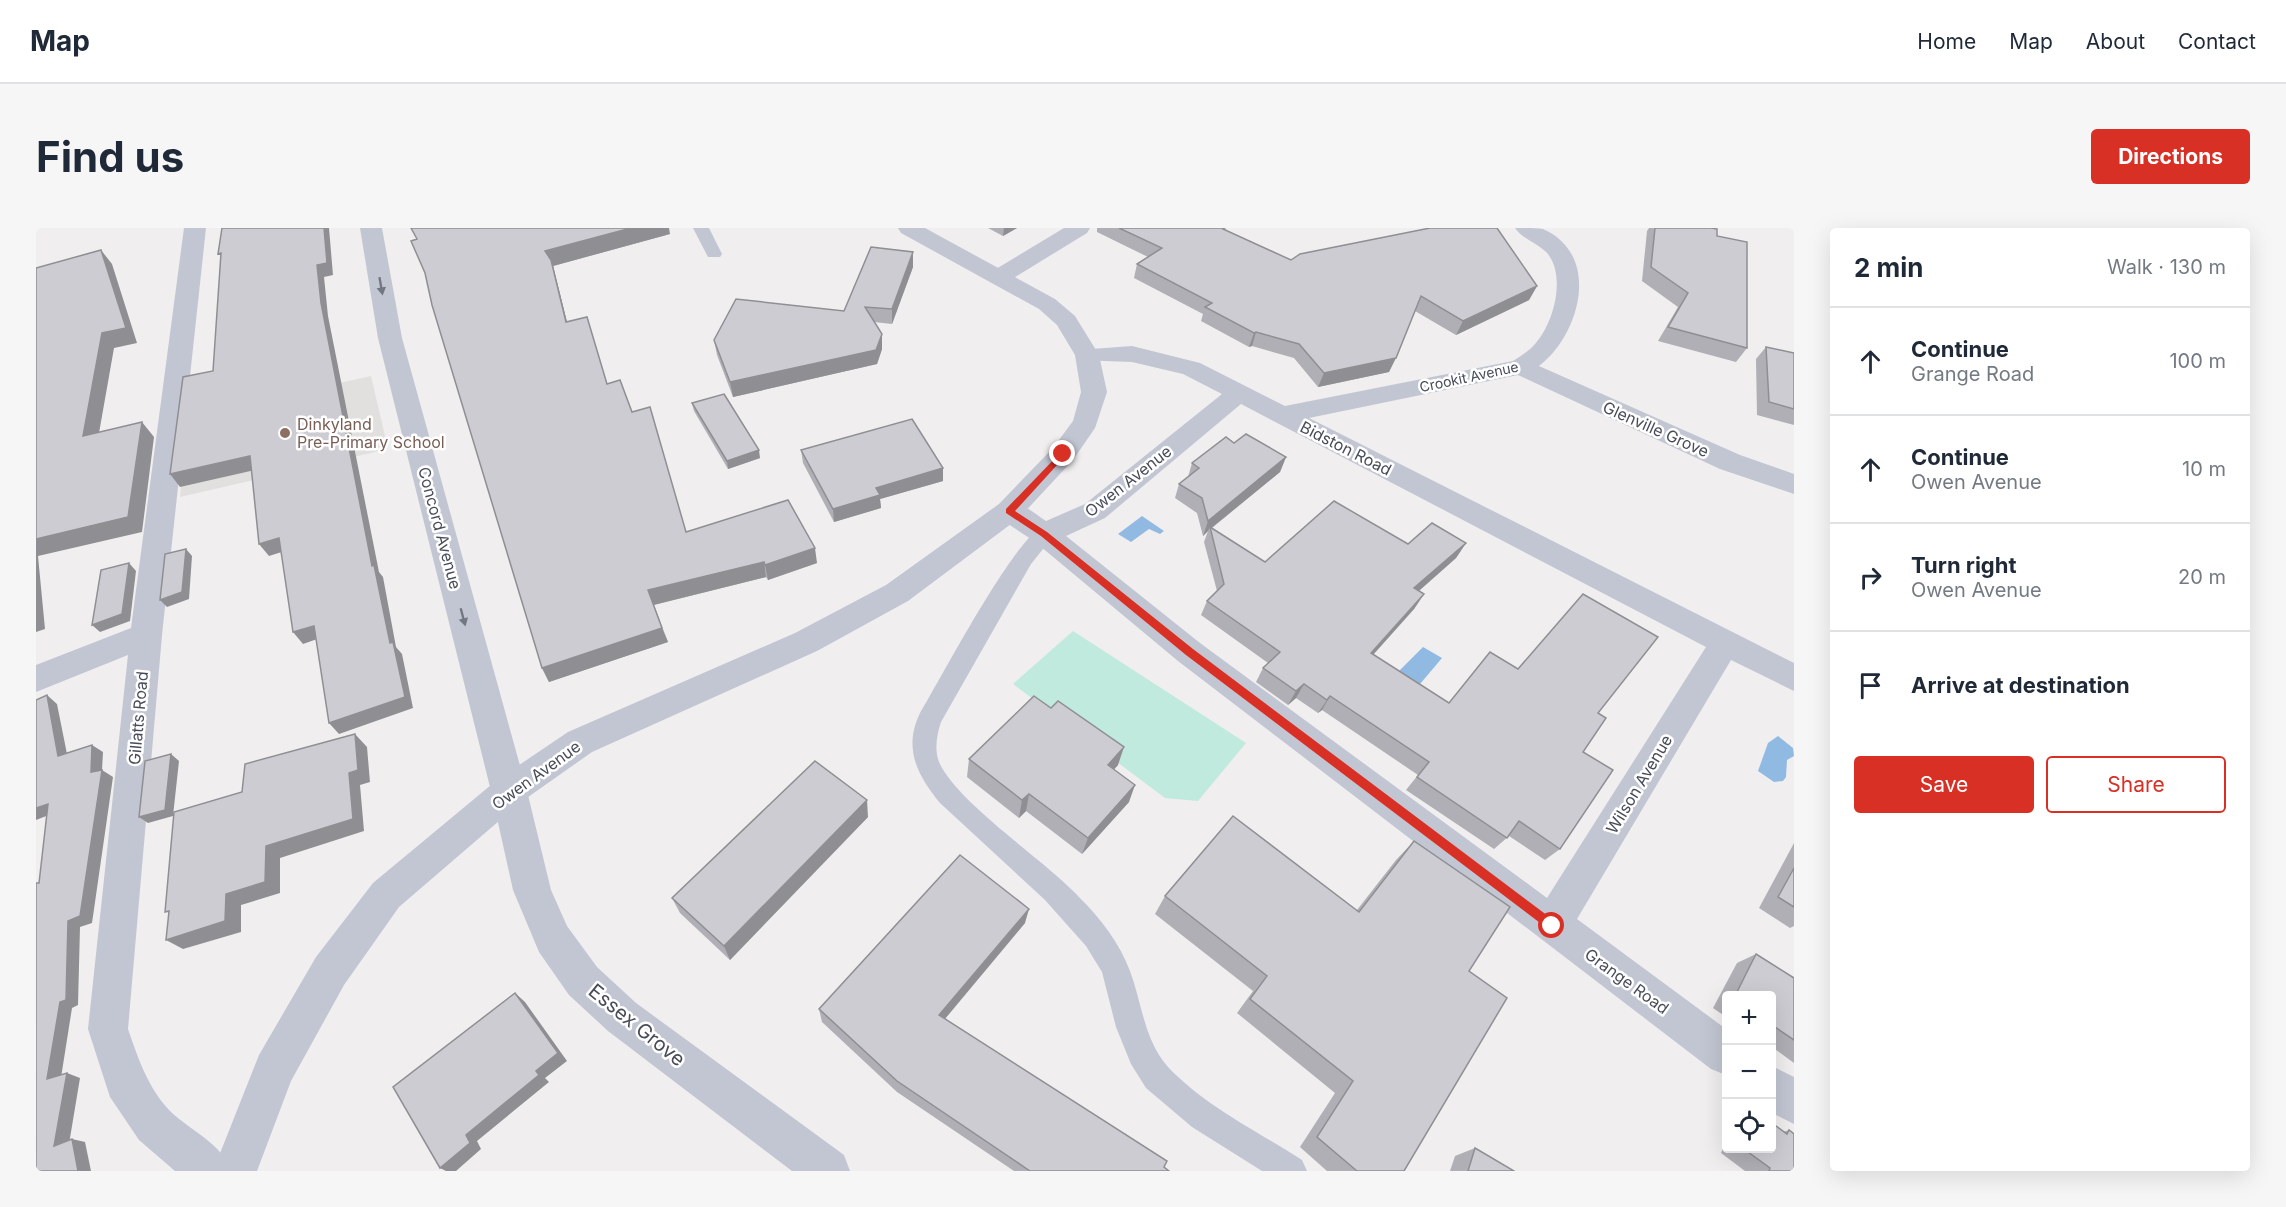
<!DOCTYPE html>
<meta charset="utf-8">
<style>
body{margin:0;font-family:Inter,sans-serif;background:#f6f6f7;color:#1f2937}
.controls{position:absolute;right:18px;bottom:18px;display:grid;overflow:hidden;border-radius:6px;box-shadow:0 6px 24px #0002}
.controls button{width:54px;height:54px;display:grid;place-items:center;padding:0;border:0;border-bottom:2px solid #e0e1e3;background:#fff;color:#1f2937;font:30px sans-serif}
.stop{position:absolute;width:18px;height:18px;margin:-14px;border:4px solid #d93025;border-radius:50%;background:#fff}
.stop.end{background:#d93025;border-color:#fff;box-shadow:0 2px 6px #0008}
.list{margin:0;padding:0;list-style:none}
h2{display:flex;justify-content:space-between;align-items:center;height:78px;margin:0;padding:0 24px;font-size:26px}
h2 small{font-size:20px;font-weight:400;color:#747a83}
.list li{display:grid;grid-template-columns:39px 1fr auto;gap:18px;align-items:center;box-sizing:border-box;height:108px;padding:0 24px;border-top:2px solid #e0e1e3}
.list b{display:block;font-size:22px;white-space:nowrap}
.list p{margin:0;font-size:20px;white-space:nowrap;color:#747a83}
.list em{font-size:20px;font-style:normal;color:#747a83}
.actions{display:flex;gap:12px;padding:18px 24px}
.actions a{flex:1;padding:14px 0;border:2px solid #d93025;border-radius:6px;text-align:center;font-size:21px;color:#d93025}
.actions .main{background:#d93025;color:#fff}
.icon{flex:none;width:33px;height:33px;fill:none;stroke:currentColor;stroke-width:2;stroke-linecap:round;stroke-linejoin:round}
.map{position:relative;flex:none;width:1758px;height:943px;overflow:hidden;border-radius:6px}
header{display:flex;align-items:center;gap:36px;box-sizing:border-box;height:84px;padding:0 30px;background:#fff;border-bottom:2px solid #e0e1e3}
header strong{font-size:28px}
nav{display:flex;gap:33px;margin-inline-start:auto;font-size:21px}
.intro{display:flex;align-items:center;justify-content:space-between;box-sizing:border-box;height:144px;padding:0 36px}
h1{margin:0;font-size:42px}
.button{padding:15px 27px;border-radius:6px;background:#d93025;color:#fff;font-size:21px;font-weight:700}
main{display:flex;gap:36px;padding:0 36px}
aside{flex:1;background:#fff;border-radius:6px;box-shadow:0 6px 24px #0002}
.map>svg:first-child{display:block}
.education{fill:#e1e0df}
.green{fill:#c0eadd}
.water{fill:#91bae3}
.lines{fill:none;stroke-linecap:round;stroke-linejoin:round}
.service{fill:#c2c6d2;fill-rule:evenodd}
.minor{fill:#c2c6d2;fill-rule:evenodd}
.tertiary{fill:#c2c6d2;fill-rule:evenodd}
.wall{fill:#afafb5}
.shaded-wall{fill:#8f8f93}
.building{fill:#ccccd2;stroke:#8f8f93;stroke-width:1.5}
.oneway{fill:#737783}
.route{fill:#d93025}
.education-dot{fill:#8d6e63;stroke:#fff;stroke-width:2}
.labels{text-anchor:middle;stroke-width:5;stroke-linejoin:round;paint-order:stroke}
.far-street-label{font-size:14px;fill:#484c59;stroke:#fff}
.education-label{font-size:16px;fill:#785e54;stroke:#fff;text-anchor:start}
.street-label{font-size:16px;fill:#484c59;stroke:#fff}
.near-street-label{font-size:20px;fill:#484c59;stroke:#fff}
</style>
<header>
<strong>Map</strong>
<nav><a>Home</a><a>Map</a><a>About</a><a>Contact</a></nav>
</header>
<div class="intro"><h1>Find us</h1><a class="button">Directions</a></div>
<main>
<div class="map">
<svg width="1758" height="943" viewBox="0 0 1758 943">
<rect width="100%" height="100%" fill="#f0eeee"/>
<!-- education -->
<path class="education" d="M335 148 352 221 144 269 152 189Z"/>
<!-- green -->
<path class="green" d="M1037 403 1210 515 1162 573 1129 570 977 456Z"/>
<!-- water -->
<g class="water">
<path d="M1106 288 1128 303 1124 306 1113 301 1095 314 1082 306Z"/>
<path d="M1387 419 1406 430 1384 456 1363 443Z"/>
<path d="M1742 508 1757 520 1758 528 1751 532 1750 549 1747 553 1738 554 1722 543 1732 515Z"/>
</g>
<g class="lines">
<!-- service -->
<g class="service">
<path d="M657 0H673L686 26 684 29H672Z"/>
<path d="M1008 298 1015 301 1019 306 995 336 905 494C901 506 898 521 903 534 922 576 1009 632 1043 669 1065 691 1083 714 1094 743 1106 775 1108 812 1132 839 1169 878 1221 903 1266 932L1271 943H1226L1156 899 1110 860 1095 836 1080 799 1066 744 1050 718 1009 672 904 575C881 547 867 520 884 485 904 452 980 307 1008 298Z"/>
</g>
<!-- minor -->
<g class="minor">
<path d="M148 0H170L126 407 92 801C102 830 112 860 134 883 155 903 185 915 196 943H139L103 912 74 869 52 801 92 427 0 464V437L95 400Z"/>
<path d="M324 0H346L366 110 491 563 515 662 531 698 561 739 600 775 808 927 814 943H756L572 803 533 767 503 724 477 662 455 563 342 110Z"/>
<path d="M1028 0H1054L1051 5 971 54H955L952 49 955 44Z"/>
<path d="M1479 0C1487 0 1500 0 1507 1 1566 27 1544 107 1503 138L1704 227 1758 246V266L1684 241 1482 147 1273 190 1758 435V463L1695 432 1541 691 1690 801V847L1675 841 1142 433 998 313 963 290 959 283 963 276C982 270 995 283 1010 293L1049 276 1186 166 1147 146 1096 134 1042 132 1039 127 1042 122 1096 118 1164 135 1249 178 1477 133C1485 128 1493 123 1499 116 1517 96 1529 53 1514 29 1506 16 1488 13 1479 0ZM1205 176 1670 419 1511 670 1164 415 1030 308 1069 290Z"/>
<path d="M1736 838 1758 849V896L1736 885Z"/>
</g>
<!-- tertiary -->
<path class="tertiary" d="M862 0H889L1019 71 1039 88 1063 127 1071 164 1059 200 1037 232 983 290 872 373 781 423 556 524 485 574 363 679 308 757 255 853 221 943H177L223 827 280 729 337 655 461 552 532 504 759 405 850 357 963 276 1017 220 1037 193 1045 164 1039 127 1021 97 1003 81 865 5Z"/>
</g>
<!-- wall -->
<g class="wall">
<path d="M952 0H981L967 8Z"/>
<path d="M1061 0H1190L1189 2 1255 32 1501 58 1493 72 1420 107 1379 83 1353 144 1282 159 1258 130 1216 118 1213 119 1165 93 1167 86 1098 50 1101 36 1112 29 1061 4Z"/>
<path d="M1613 0H1675L1681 8 1711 120 1700 134 1622 113 1642 79 1606 53 1611 3Z"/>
<path d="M634 6 517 38 531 94 571 155 596 184 650 304 781 335 732 352 730 349 618 377 632 414 513 454 506 440 389 45Z"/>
<path d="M877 39 856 96 838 94 846 106V121L841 136 697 169 681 127 678 112 808 83Z"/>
<path d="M1730 119 1758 125V197L1721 187 1720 131Z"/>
<path d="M656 175 724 230 692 241 658 183Z"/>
<path d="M1198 215 1250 229 1244 244 1176 300 1229 334 1372 316 1430 315 1420 330 1383 363 1388 366 1378 381 1337 427 1413 475 1482 441 1562 485 1547 524 1524 621 1509 632 1473 608 1458 621 1370 562 1382 547 1286 482 1282 485 1260 470 1252 477 1220 454 1227 440 1232 435 1165 387 1171 373 1181 363 1168 314 1172 303 1167 308 1161 285 1139 270 1143 256 1152 249 1156 235Z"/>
<path d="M765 222 907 240V253L844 271 845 280 798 294 767 235Z"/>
<path d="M933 531 1082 537 1078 541 1093 574 1046 626 990 583 983 590 931 549Z"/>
<path d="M832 589 694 732 644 685 636 670Z"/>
<path d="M1378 613 1433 743 1368 943H1291L1264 919 1299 865 1201 785 1217 763 1119 686 1129 668 1321 682 1360 632Z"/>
<path d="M1758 615V698L1754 700 1723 680Z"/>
<path d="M989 695 909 791 1133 943H978L861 864 786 794 783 781Z"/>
<path d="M1720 726 1758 750V835L1736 819V768H1690V789L1677 780 1701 735Z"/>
<path d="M1753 902 1758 943H1709L1685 925 1690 913V921H1736L1747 904Z"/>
<path d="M1439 920 1478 943H1414L1419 928Z"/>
</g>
<!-- shaded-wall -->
<g class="shaded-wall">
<path d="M288 0H293L297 47 288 49 292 88 343 344 347 349 360 419 366 426 377 480 303 506 293 495 354 415 336 338 285 75 281 37Z"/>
<path d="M595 0H633L634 6 517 38 535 110 509 23Z"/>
<path d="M968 0H981L967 8Z"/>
<path d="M65 22 76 36 101 115 78 120 60 222 47 208Z"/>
<path d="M877 24V39L856 96V81Z"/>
<path d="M1501 58 1493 72 1420 107 1427 93Z"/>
<path d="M1220 104 1216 118 1213 119 1218 105Z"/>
<path d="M846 106V121L841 136 697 169 694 154Z"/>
<path d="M1360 130 1353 144 1282 159 1288 145Z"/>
<path d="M106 194 118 209 106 304 2 328 9 401 0 404V311Z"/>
<path d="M723 222 724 230 692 241 691 233Z"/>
<path d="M214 228 223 241 144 259 134 246Z"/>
<path d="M1250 229 1244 244 1174 301V299L1172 303 1167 308 1172 293Z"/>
<path d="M907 240V253L844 271 845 280 798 294 797 281 840 260Z"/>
<path d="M243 310 252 322 233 328 223 316Z"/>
<path d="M1430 315 1420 330 1369 375 1378 360Z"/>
<path d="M779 320 781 335 732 352 729 337Z"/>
<path d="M150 321 156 328 153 371 131 379 124 372Z"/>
<path d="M728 334 730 349 617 377 612 362Z"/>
<path d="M93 335 100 343 94 393 64 404 56 397Z"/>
<path d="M1388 366 1378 381 1326 439 1335 425Z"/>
<path d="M278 398 287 409 267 416 257 404Z"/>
<path d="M626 400 632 414 513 454 506 440Z"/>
<path d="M1268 456 1260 470 1252 477 1260 463Z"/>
<path d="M11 467 21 476 33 536 22 528Z"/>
<path d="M1294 468 1286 482 1282 485 1291 472Z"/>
<path d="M319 506 331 519 334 554 324 557 328 603 244 630V665L205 677V704L147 721 130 712 190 666 230 618 313 545Z"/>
<path d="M56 517 67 524 66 542 77 549 56 695 44 699 42 777 36 780 24 856 11 851 32 693 55 544Z"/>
<path d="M1088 519 1082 537 1066 555 1072 537Z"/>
<path d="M135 526 143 533 137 588 112 595 103 589Z"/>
<path d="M1099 557 1093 574 1046 626 1052 610Z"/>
<path d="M993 566 990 583 983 590 986 572Z"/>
<path d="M831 572 832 589 694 732 688 718Z"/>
<path d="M12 576 23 583 0 592V580Z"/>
<path d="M993 681 989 695 902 799 903 787Z"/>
<path d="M479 765 489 774 531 833 509 850 513 854 441 913 445 921 420 943H410L404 940 430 907 500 843Z"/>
<path d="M31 845 44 850 32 922 18 918Z"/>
<path d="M36 911 49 914 55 943H42Z"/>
</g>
<!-- building -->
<g class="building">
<path d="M186 0H288L291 35 281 37 285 75 336 338 338 337 354 415 357 414 369 469 293 495 278 398 257 404 243 310 223 316 214 228 134 246 147 149 177 143 185 25 182 26Z"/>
<path d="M375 0H595L509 23 515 32 530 94 551 89 571 156 584 152 596 184 614 179 650 304 752 272 779 320 729 337 728 334 612 362 626 400 506 440 396 77 389 45 375 13 381 11Z"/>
<path d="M1083 0H1188L1187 1 1255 32 1264 26 1394 0H1461L1501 58 1427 93 1385 68 1360 130 1288 145 1263 116 1220 104 1218 105 1169 79 1176 75 1101 36 1126 20Z"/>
<path d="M1619 0H1675L1681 1V8L1711 14V120L1632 99 1652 65 1615 39Z"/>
<path d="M835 19 877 24 856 81 829 79 846 106 840 122 694 154 678 112 700 71 808 83Z"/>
<path d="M65 22 90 100 66 105 47 208 106 194 92 289 0 311V40Z"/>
<path d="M1730 119 1758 125V181L1733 174Z"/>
<path d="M688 166 723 222 691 233 656 175Z"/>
<path d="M876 191 907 240 840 260 844 267 797 281 765 222Z"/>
<path d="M1210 206 1250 229 1172 293 1166 270 1143 256 1163 240 1156 235 1190 209 1198 215Z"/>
<path d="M1298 273 1372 316 1396 295 1430 315 1378 360 1388 366 1335 425 1413 475 1454 424 1482 441 1547 366 1622 409 1562 485 1570 490 1547 524 1577 542 1524 621 1483 593 1471 610 1381 549 1393 534 1294 468 1291 472 1268 456 1260 463 1227 440 1244 424 1171 373 1188 356 1174 299 1229 334Z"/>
<path d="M150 321 146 364 124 372 129 326Z"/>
<path d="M93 335 86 386 56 397 65 342Z"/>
<path d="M11 467 22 528 56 517 55 544 66 542 44 688 32 693 30 772 24 774 11 851 31 845 18 918 36 911 42 943H0V655H3L12 576 0 580V472Z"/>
<path d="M998 468 1015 480 1022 473 1088 519 1072 537 1099 557 1052 610 993 566 986 572 933 531Z"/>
<path d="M319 506 322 542 313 545 317 591 230 618 229 654 190 666 189 693 130 712 133 683 129 684 138 584 206 564 209 536Z"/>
<path d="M135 526 129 582 103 589 109 533Z"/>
<path d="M779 533 831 572 688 718 636 670Z"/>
<path d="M1197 588 1323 684 1378 613 1474 679 1433 743 1471 770 1368 943H1321L1281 909 1317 853 1214 771 1231 748 1129 668Z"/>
<path d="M924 627 993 681 903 787 1131 933 1128 939 1133 943H994L861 853 783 781Z"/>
<path d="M1758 640V679L1742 669Z"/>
<path d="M1720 726 1758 750V812L1736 797V768H1699Z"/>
<path d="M479 765 522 825 500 843 503 847 430 907 434 915 404 940 357 859Z"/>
<path d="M1736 895 1751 906 1753 902 1758 906V943H1733L1734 940 1708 921H1736Z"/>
<path d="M1439 920 1478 943H1432Z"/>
</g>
<!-- one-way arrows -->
<defs><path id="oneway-solid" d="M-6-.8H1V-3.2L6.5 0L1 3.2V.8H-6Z" transform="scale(1.5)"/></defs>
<g class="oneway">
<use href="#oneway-solid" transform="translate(345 58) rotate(80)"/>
<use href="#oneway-solid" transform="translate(427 389) rotate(75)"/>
</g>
<!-- route -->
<path class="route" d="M1025 224 1031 226 979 283 1011 304 1157 421 1520 694V701H1512L1150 427 1005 308 970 285V281Z"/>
<!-- markers -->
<circle class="education-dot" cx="249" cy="205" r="6"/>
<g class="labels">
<!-- far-street labels -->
<g class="far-street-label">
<text transform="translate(1433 149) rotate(-12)" y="5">Crookit Avenue</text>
</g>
<!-- education labels -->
<g class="education-label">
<text x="261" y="202">Dinkyland<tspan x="261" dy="18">Pre-Primary School</tspan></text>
</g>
<!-- street labels -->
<g class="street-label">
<text transform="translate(1620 201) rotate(24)" y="6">Glenville Grove</text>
<text transform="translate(1310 220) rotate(27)" y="6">Bidston Road</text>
<text transform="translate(1092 253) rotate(-38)" y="6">Owen Avenue</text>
<text transform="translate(404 300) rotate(75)" y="6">Concord Avenue</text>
<text transform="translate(102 490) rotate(-85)" y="6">Gillatts Road</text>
<text transform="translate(500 547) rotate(-36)" y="6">Owen Avenue</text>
<text transform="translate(1603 556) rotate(-59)" y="6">Wilson Avenue</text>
<text transform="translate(1591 753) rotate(36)" y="6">Grange Road</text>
</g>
<!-- near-street labels -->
<g class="near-street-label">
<text transform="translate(601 797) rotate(39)" y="7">Essex Grove</text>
</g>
</g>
</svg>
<div class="controls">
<button>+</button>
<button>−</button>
<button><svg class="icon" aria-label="locate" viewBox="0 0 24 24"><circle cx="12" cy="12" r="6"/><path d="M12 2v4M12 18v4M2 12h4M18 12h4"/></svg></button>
</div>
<div class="stop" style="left:1516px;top:698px"></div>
<div class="stop end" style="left:1027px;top:226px"></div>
</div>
<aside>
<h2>2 min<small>Walk · 130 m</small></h2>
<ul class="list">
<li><svg class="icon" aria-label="ahead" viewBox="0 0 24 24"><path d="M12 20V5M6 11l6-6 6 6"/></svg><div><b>Continue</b><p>Grange Road</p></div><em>100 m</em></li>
<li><svg class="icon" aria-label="ahead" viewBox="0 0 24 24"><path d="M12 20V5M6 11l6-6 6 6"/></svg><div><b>Continue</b><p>Owen Avenue</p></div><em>10 m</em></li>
<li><svg class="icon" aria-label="right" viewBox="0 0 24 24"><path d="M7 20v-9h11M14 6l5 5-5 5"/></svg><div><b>Turn right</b><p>Owen Avenue</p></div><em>20 m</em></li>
<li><svg class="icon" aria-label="arrive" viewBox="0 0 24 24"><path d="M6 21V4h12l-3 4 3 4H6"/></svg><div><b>Arrive at destination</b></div></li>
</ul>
<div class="actions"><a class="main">Save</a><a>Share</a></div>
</aside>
</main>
